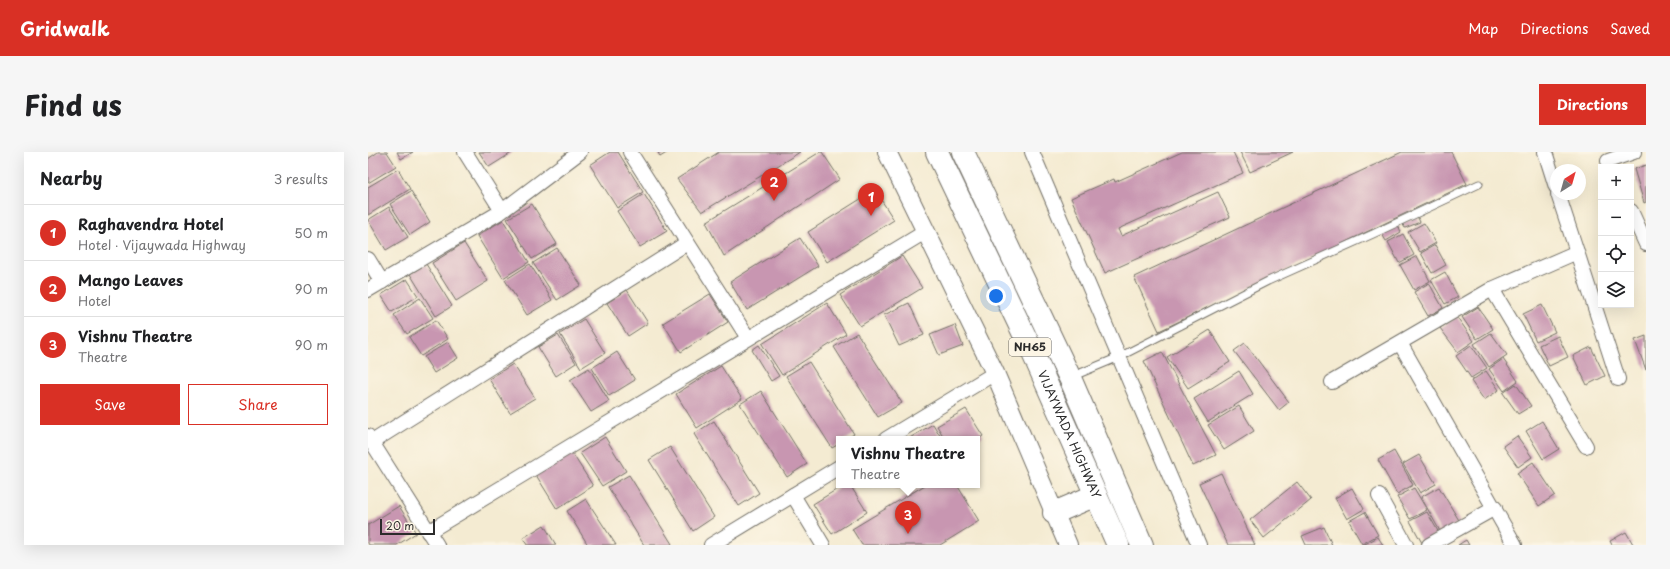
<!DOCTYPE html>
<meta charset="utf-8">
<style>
body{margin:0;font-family:"Playpen Sans",sans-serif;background:#f6f6f6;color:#202124}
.controls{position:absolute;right:12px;top:12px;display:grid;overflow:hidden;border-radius:0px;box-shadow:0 4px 16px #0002}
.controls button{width:36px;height:36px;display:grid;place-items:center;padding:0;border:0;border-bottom:1px solid #e0e0e0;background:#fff;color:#202124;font:20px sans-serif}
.compass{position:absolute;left:1182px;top:12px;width:36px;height:36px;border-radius:50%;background:#fff;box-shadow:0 4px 16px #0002;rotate:37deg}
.scale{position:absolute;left:12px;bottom:10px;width:55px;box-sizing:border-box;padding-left:4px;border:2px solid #2b2b2b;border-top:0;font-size:11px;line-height:14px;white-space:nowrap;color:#2b2b2b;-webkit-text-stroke:3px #fcf5e5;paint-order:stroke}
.you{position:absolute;left:628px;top:144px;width:14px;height:14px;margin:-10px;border:3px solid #fff;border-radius:50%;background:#1a73e8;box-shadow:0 0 0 6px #1a73e833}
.badge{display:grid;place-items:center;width:26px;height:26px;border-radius:50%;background:#d93025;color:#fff;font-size:13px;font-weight:700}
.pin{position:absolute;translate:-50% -33px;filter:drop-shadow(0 1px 2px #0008)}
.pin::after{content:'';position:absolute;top:21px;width:14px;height:12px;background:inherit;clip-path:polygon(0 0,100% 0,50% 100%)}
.popup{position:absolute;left:468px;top:284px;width:144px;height:52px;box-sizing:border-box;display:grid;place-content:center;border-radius:0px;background:#fff;filter:drop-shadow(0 1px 3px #0005);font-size:13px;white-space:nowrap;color:#757577}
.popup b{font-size:15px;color:#202124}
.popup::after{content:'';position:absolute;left:50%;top:100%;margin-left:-8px;border:8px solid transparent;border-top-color:#fff}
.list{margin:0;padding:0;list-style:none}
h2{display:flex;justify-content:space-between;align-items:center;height:52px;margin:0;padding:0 16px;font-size:17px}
h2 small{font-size:13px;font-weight:400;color:#757577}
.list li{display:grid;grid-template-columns:26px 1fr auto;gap:12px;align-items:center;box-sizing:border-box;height:56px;padding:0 16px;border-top:1px solid #e0e0e0}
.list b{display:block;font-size:15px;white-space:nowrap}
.list p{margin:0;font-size:13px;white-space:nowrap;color:#757577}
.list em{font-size:13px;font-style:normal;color:#757577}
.actions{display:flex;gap:8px;padding:12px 16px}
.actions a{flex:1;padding:9px 0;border:1px solid #d93025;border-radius:0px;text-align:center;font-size:14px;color:#d93025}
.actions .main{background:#d93025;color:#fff}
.icon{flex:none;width:22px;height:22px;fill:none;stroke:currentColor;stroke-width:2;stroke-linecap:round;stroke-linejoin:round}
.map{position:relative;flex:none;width:1278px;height:393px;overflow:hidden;border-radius:0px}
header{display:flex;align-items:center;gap:24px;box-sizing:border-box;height:56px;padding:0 20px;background:#d93025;color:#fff}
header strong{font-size:19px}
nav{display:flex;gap:22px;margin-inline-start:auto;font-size:14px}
.intro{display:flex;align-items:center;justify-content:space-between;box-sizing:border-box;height:96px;padding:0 24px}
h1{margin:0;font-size:28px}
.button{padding:10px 18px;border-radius:0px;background:#d93025;color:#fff;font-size:14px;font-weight:700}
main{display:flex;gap:24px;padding:0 24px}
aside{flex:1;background:#fff;border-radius:0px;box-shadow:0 4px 16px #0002}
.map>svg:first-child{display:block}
.building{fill:#c896b1}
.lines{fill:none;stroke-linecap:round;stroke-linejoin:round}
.service-casing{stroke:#716e65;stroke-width:9}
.minor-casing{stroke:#716e65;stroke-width:16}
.tertiary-casing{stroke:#716e65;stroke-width:20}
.trunk-casing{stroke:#716e65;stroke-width:24}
.service{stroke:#fff;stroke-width:7}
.minor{stroke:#fff;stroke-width:14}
.tertiary{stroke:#fff;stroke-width:18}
.trunk{stroke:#fff;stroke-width:22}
.labels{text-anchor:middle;stroke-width:3.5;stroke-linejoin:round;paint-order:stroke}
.shield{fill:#fcf5e5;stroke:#6a6863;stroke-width:1}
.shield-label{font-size:11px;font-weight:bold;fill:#2b2b2b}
.street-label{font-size:12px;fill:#2b2b2b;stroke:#fcf5e5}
</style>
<header>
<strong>Gridwalk</strong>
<nav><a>Map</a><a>Directions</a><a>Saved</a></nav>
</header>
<div class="intro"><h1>Find us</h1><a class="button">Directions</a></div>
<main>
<aside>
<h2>Nearby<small>3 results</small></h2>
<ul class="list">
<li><span class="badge">1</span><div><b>Raghavendra Hotel</b><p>Hotel · Vijaywada Highway</p></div><em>50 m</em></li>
<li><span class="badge">2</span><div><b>Mango Leaves</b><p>Hotel</p></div><em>90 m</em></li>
<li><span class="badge">3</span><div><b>Vishnu Theatre</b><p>Theatre</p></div><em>90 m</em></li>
</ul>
<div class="actions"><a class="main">Save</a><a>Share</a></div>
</aside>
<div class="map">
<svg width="1278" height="393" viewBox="0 0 1278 393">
<rect width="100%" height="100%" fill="#fcf5e5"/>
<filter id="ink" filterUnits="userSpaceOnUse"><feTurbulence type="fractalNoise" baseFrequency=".025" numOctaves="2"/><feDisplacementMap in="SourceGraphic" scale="8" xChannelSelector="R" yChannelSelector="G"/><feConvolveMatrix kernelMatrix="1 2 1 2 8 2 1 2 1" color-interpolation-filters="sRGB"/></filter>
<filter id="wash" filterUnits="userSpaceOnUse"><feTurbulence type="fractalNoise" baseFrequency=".012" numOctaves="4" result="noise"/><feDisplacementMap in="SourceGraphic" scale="16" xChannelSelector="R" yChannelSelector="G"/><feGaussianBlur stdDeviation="0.9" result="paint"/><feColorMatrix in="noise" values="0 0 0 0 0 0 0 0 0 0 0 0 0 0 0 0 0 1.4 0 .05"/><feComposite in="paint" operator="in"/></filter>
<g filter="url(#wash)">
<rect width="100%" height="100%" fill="#f4ebd2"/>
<g id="blocks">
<!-- building -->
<g class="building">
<path d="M10 0H19L28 14 0 31V7Z"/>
<path d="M29 0H45L33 7Z"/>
<path d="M111 0H145L121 15Z"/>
<path d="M242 0H250L275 40 249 56 222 13Z"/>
<path d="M290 0H300L292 5Z"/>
<path d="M351 0H432L334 60 309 27Z"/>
<path d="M452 0H454L472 27 356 104 338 70Z"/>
<path d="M814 0H865L875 21 750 77 753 84 850 40 862 65 737 121 703 46 746 27 747 30Z"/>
<path d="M872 0H925L882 20Z"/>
<path d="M1034 0H1083L1099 32 791 179 766 125Z"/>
<path d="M1278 13V50L1276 51 1266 17Z"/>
<path d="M30 17 42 37 0 63V35Z"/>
<path d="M507 38 526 68 459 110 440 80Z"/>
<path d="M43 39 62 70 42 83 22 52Z"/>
<path d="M276 42 299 79 272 95 249 59Z"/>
<path d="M164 52 189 92 164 107 139 67Z"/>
<path d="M21 55 40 85 18 98 0 68Z"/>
<path d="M1049 64 1052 70 1037 76 1034 71Z"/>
<path d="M135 68 161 110 135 126 109 84Z"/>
<path d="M1056 71 1068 91 1052 100 1040 80Z"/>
<path d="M1030 73 1033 80 1018 89 1014 82Z"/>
<path d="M1035 82 1046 103 1031 111 1020 90Z"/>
<path d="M432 86 450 114 379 158 362 130Z"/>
<path d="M96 91 120 129 88 149 64 111Z"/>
<path d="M1067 93 1078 113 1064 121 1053 101Z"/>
<path d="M189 96 213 133 189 148 165 111Z"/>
<path d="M534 104 554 136 492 174 472 143Z"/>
<path d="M1049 104 1062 129 1046 138 1032 113Z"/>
<path d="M58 112 84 154 68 164 42 122Z"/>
<path d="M162 112 184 148 159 163 137 128Z"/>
<path d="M1077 120 1090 145 1077 152 1063 128Z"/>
<path d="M39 127 50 144 24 160 13 143Z"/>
<path d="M1061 131 1075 156 1060 164 1046 140Z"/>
<path d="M259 138 280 171 260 184 239 151Z"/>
<path d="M342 142 360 170 313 200 295 171Z"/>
<path d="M52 146 65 166 39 182 26 163Z"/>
<path d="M459 151 478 182 414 223 394 192Z"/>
<path d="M541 151 556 183 531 194 516 163Z"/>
<path d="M1174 153 1187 180 1168 189 1155 162Z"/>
<path d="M1110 155 1125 177 1109 187 1094 165Z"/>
<path d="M1089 165 1106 189 1090 200 1072 176Z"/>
<path d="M216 167 237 201 213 216 192 182Z"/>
<path d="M68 168 80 187 53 204 41 185Z"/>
<path d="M587 173 595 194 571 203 562 183Z"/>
<path d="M842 178 862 210 820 236 799 205Z"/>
<path d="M489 181 534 251 510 265 466 195Z"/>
<path d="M1123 181 1139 203 1121 215 1106 192Z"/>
<path d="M190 183 208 211 188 224 170 195Z"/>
<path d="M1190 184 1200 205 1181 214 1171 193Z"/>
<path d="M1278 184V218L1267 188Z"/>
<path d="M80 190 90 206 66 221 56 205Z"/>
<path d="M877 191 921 250 911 258 866 199Z"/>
<path d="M391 193 411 224 403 229 384 198Z"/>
<path d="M1103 193 1119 216 1103 226 1088 204Z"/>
<path d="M1223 195 1237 224 1219 233 1205 204Z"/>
<path d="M249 200 267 228 241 244 224 216Z"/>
<path d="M794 200 848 303 825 314 776 209Z"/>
<path d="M1135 207 1150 229 1136 239 1121 217Z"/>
<path d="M441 210 486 282 479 287H471V292L464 296 418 224Z"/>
<path d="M145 212 167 246 142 261 121 227Z"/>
<path d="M353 214 374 247 329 276 308 242Z"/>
<path d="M221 216 241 249 223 260 202 228Z"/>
<path d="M871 219 885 242 840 270 826 247Z"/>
<path d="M1118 219 1131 238 1116 248 1103 229Z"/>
<path d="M1148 232 1163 254 1150 262 1135 241Z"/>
<path d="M393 239 439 312 419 325 372 252Z"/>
<path d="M871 254 886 279 856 298 840 273Z"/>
<path d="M598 257 615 284 610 287H577L569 274Z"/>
<path d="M346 269 391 341 371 354 326 282Z"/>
<path d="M1174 269 1191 297 1175 307 1158 279Z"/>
<path d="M565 272 574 287H540Z"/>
<path d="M1149 284 1164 305 1150 315 1135 294Z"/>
<path d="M237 285 258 319 234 334 212 301Z"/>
<path d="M302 295 346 365 325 379 281 308Z"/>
<path d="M1026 299 1045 333 1029 342 1010 308Z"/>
<path d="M204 301 225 334 189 357 168 323Z"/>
<path d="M1051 303 1068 332 1052 341 1035 312Z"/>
<path d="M1165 310 1187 343 1171 354 1149 321Z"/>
<path d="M853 321 887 393H860L831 331Z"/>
<path d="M261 323 304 392 302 393H276L240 335Z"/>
<path d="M929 330 943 348 896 386 882 368Z"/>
<path d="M476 333H482L499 360 464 382 445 352Z"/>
<path d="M526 333H535L528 337Z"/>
<path d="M557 333H589L611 369 572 393H494L484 377Z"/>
<path d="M1071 335 1092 370 1073 381 1053 345Z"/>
<path d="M984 336 996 357 979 367 967 346Z"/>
<path d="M1046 336 1059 358 1042 367 1029 345Z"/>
<path d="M218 347 248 393H220L199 359Z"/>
<path d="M31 354 48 381 29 393H1L0 391V373Z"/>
<path d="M997 360 1010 383 994 392 981 369Z"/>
<path d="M1059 360 1071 381 1054 391 1042 369Z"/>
<path d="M176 373 188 393H159L155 386Z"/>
<path d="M956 375 964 393H938L934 384Z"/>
<path d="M1258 380 1265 392 1263 393H1244L1242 389Z"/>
<path d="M1010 385 1015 393H995Z"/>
<path d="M1098 388 1101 393H1090Z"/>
</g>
</g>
</g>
<g filter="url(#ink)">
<use href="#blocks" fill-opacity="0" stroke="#716e65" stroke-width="1"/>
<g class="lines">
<defs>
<path id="service" d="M703 225 751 205 900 129 1005 82 1111 32"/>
<g id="minor">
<path d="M97 0 134 59"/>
<path d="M262 0 380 186"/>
<path d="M664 0 831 393"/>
<path d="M1177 0 1188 35"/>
<path d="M1240 9 1266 0"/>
<path d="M1190 42 1209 100"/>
<path d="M1263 59 1278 92"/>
<path d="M0 107 14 130"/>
<path d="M1124 137 1218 294"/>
<path d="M0 138 134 59 212 0"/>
<path d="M1032 191 1147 393"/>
<path d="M964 230 1124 137 1209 100 1250 227"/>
<path d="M0 284 69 393"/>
<path d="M518 287 627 221"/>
<path d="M4 290 319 91"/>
<path d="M425 343 455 393"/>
<path d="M1011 344 1038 393"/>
<path d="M60 380 557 80"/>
<path d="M343 393 471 315"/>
<path d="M1061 393 1127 356"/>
</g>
<path id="tertiary" d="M519 0 627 221 700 393"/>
<g id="trunk">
<path id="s1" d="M569 0 664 199 750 393"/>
<path d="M595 0 702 226 774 393"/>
<path d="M686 361 728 343"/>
</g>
</defs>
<!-- service casing -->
<use href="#service" class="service-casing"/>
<!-- minor casing -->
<use href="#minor" class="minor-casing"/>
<!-- tertiary casing -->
<use href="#tertiary" class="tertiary-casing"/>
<!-- trunk casing -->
<use href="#trunk" class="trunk-casing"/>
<!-- service -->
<use href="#service" class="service"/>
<!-- minor -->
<use href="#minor" class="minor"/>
<!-- tertiary -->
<use href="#tertiary" class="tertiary"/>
<!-- trunk -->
<use href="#trunk" class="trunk"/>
</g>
</g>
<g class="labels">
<!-- shield labels -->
<rect class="shield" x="641" y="186" width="42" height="18" rx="3"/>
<g class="shield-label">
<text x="662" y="199">NH65</text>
</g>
<!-- street labels -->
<g class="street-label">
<text dy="4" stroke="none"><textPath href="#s1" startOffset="312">VIJAYWADA HIGHWAY</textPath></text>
</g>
</g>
</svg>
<div class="controls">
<button>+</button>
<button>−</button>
<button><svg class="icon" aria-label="locate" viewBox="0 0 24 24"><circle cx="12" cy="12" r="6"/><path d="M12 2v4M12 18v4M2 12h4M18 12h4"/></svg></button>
<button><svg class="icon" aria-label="layers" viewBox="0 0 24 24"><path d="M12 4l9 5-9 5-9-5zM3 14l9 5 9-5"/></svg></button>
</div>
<svg class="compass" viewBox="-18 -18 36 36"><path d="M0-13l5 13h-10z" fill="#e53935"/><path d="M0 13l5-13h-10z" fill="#757577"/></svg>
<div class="scale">20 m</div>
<div class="you"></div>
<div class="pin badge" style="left:503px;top:64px">1</div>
<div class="pin badge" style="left:406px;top:49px">2</div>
<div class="pin badge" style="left:540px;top:382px">3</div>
<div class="popup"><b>Vishnu Theatre</b>Theatre</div>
</div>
</main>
